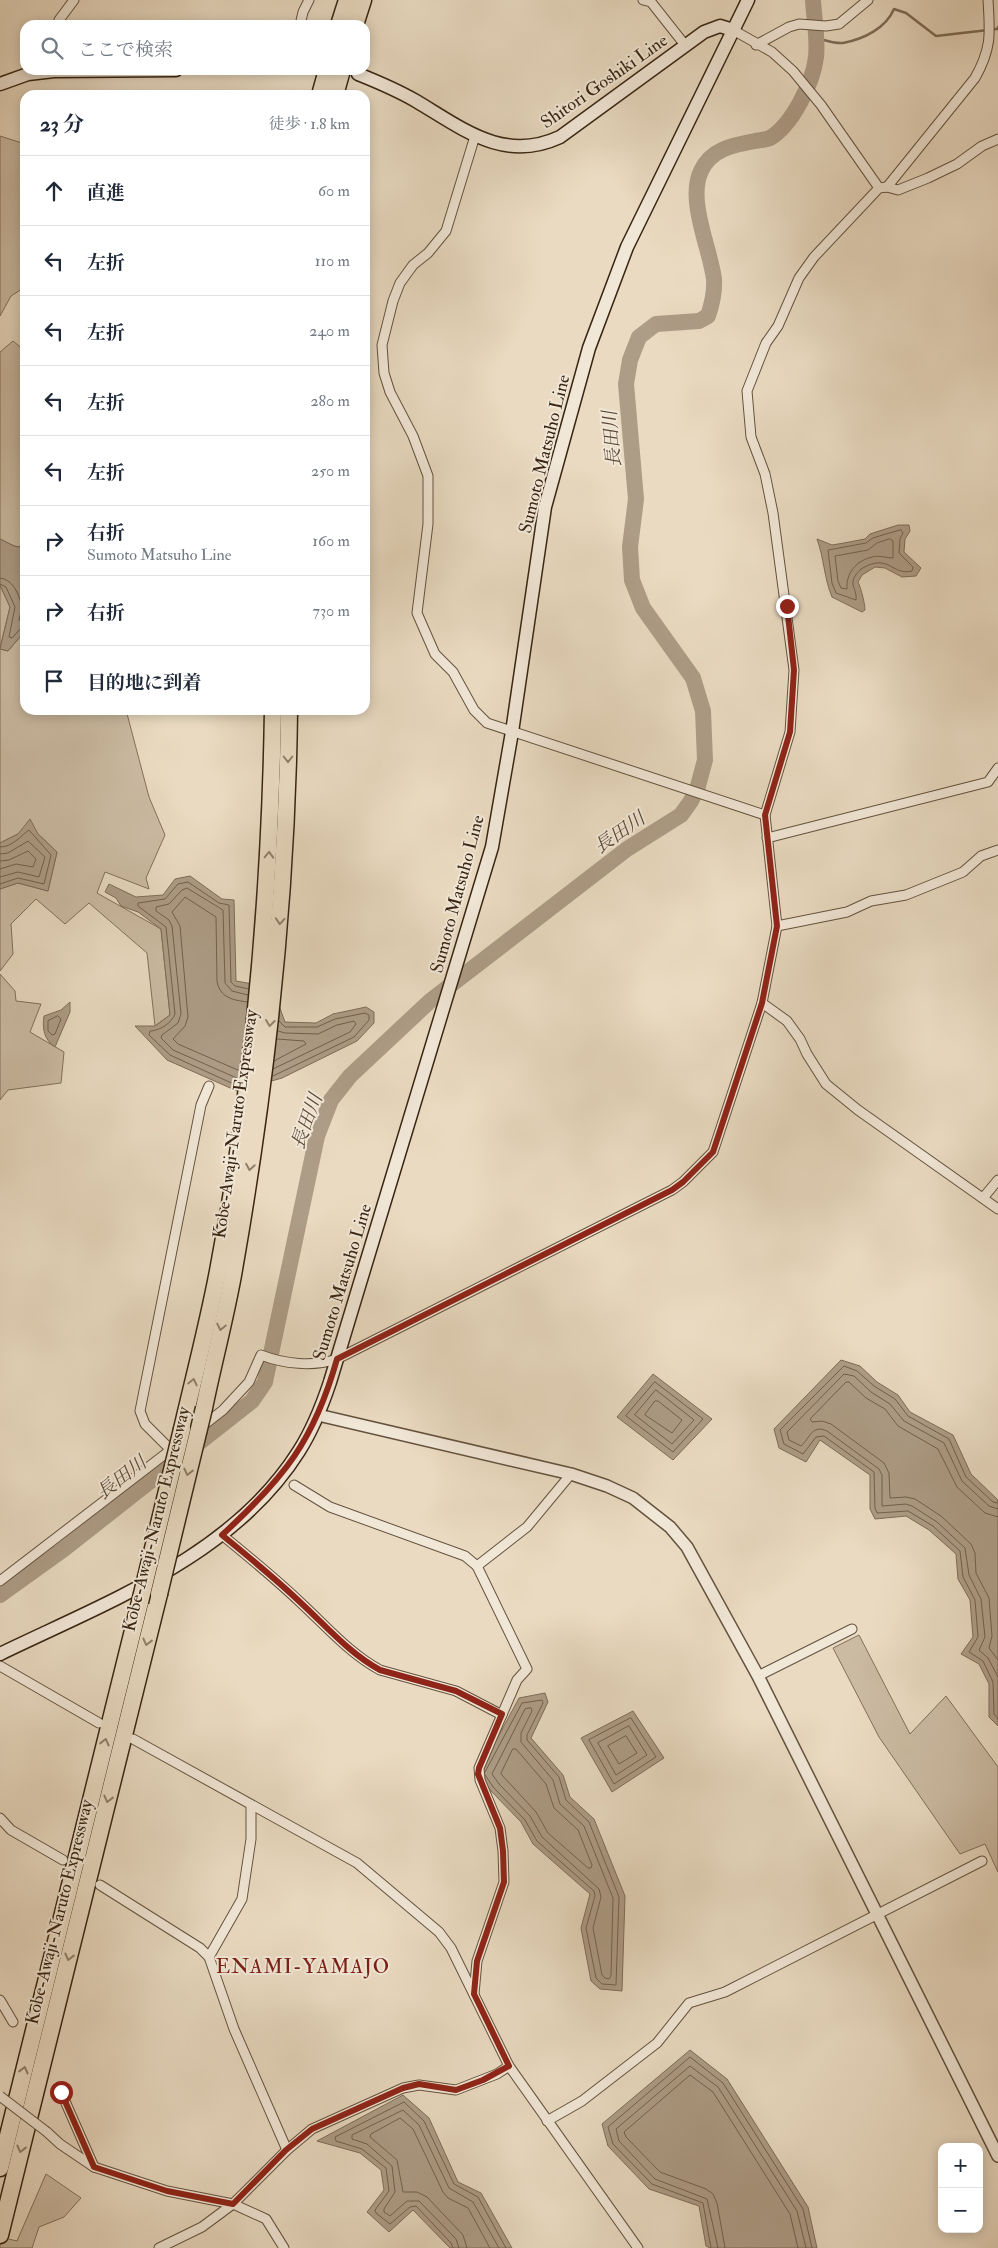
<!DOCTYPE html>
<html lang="ja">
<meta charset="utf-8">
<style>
body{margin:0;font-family:"IM FELL Double Pica","Noto Serif JP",serif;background:#f2f2f3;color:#1f2937}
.controls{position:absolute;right:15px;bottom:15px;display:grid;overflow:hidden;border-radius:10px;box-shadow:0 2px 12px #0003}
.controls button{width:45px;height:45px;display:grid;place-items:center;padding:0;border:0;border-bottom:1px solid #e0e1e3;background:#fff;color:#1f2937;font:25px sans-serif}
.stop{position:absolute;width:15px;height:15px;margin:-11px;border:4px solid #8f2418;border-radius:50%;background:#fff}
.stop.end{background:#8f2418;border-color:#fff;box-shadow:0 1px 5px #0008}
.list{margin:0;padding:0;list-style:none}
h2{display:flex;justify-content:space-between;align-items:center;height:65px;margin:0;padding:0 20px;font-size:21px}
h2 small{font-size:16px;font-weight:400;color:#747a83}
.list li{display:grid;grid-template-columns:32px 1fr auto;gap:15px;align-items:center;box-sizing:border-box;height:70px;padding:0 20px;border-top:1px solid #e0e1e3}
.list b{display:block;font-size:19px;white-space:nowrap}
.list p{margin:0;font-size:16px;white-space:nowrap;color:#747a83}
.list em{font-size:16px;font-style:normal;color:#747a83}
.icon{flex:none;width:28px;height:28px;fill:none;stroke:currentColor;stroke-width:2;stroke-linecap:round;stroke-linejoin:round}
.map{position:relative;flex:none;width:998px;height:2248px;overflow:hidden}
.search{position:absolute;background:#fff;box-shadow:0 2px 12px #0003;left:20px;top:20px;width:350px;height:55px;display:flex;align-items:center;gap:12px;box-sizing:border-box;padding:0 18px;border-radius:15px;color:#747a83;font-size:19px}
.panel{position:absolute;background:#fff;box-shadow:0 2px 12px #0003;left:20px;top:90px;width:350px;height:625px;border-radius:15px}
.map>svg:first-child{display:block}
.green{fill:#cbbba3;stroke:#82705a}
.water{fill:#ad9c86;stroke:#7e6c58}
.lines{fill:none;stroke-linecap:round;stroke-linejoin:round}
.shore{stroke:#72604c;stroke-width:1}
.stream{stroke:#7e6c58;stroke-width:2.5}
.river{stroke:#ad9c86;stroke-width:16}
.minor-casing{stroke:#64523e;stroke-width:11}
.tertiary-casing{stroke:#64523e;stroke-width:14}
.secondary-casing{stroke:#382512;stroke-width:15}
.motorway-casing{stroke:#382512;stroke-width:19}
.minor{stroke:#f1e7d7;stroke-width:9}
.tertiary{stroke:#f1e7d7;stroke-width:11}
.secondary{stroke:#f1e7d7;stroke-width:12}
.motorway{stroke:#e9dac1;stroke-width:16}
.minor-bridge-casing{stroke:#64523e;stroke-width:11;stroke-linecap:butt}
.motorway-bridge-casing{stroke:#382512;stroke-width:19;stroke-linecap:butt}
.minor-bridge{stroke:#f1e7d7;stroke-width:9}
.motorway-bridge{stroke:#e9dac1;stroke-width:16}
.oneway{stroke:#90806a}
.route{stroke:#8f2418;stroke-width:6}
.labels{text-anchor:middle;stroke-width:4;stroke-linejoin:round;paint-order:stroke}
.street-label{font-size:18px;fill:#382512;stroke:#f1e7d7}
.water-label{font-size:19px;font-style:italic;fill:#5b4935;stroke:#f1e7d7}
.quarter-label{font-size:20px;letter-spacing:1px;fill:#7a1f14;stroke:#f1e7d7}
</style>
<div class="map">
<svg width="998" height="2248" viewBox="0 0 998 2248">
<rect width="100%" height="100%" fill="#e9dac1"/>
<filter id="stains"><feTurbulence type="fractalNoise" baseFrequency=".004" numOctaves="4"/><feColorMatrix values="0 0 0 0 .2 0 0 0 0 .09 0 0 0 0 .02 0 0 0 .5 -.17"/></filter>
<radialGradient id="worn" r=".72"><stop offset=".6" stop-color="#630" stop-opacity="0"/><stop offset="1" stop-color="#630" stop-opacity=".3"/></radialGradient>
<!-- green -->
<g class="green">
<path d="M0 136 25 144V287L11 296 0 316Z"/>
<path d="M13 341 25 351V548L14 546 0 539V352Z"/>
<path d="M0 585 10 607 0 648Z"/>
<path d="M25 631V710H126L149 797 165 835 146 878 149 889 105 872 97 893 161 929 170 1015 155 1026 147 953 89 903 65 924 36 899 11 924 13 954 0 971V889L18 883 48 891 57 852 38 834H18L0 843V649L8 651Z"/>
<path d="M0 974 15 991 16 1001 41 1004 30 1032 64 1052 61 1083 8 1090 0 1100Z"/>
<path d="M859 1635 910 1734 946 1696 998 1767V1872L985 1844 960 1854 879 1737 833 1648Z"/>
<path d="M46 2174 81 2198 64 2217 39 2227 32 2248H0V2237L17 2241Z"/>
</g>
<!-- water -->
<g class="water">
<path d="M898 525H909L910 531 905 539 904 552 921 568 916 576 902 577 885 568 875 567 862 575 858 582C861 588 865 604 865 610L862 612 832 597C824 578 824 558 817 539L832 545 844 543 865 539 870 534Z"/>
<path d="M0 539 14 546 25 548V631L8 651 0 649 10 607 0 585Z"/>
<path d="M30 819 38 834 57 852 48 891 18 883 0 889V843L18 834Z"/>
<path d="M190 876 222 899 234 900 236 981 264 986 278 1003 285 1022 316 1023 333 1014 366 1007 374 1012V1023L357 1041 282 1078 237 1091 167 1060 135 1026H155L170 1015 161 929 138 912 121 906 116 898 105 892 109 884 136 897 163 895 175 879Z"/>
<path d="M70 1002V1012L55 1047C44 1040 42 1028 44 1016L61 1010Z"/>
<path d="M841 1360 860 1366 877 1382 898 1395 910 1412 953 1435 971 1474 998 1500V1726L989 1717V1684L979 1664 961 1654 973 1637 970 1600 958 1579 956 1554 929 1530 906 1516 875 1519 870 1509V1475L820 1440 806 1462 779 1448 774 1429Z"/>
<path d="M653 1374 712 1419 673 1460 617 1417Z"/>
<path d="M545 1693 548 1702 531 1738 563 1775 570 1797 594 1819 625 1896 622 1991 600 1989 591 1981 581 1928 590 1894 533 1844 521 1822 491 1791 478 1774 519 1698Z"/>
<path d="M633 1711 664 1758 612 1792 581 1738Z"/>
<path d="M690 2050 727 2079 808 2207 817 2248H710L706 2246 699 2206 649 2189 608 2146 602 2124Z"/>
<path d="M403 2095 429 2118 458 2182 481 2193 512 2248H450L413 2210 389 2232 367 2212 384 2190 381 2170 360 2153 317 2141Z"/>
</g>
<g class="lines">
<!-- shore -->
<g class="shore">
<path d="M901 530 903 533 900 539 899 553 913 567 912 571C891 576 889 552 861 569 858 572 853 577 853 582 852 587 857 591 856 600L836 593 832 583 828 550 866 543 873 538Z"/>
<path d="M890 539 893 541V558C887 558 879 555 872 557 856 561 846 573 847 589L841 588 838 581 835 556 868 550 877 543Z"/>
<path d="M0 578C12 579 19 593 21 604 22 609 20 615 19 620L25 622"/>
<path d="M0 584 6 587 15 607 9 637 12 638 20 629 25 628"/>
<path d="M0 847C13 847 20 836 29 830L51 855 44 884 18 878 0 884"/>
<path d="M0 854 8 853 28 841 45 857 39 877 18 872 0 877"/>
<path d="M0 861 9 860 28 851 36 859 33 867 16 864 0 869"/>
<path d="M58 1016 61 1019 55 1034 52 1035 48 1031V1021Z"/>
<path d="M274 1061 306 1044 304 1041 277 1039"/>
<path d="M273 1069 350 1032 356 1024 354 1021 337 1025 318 1034 285 1033 278 1031"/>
<path d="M240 1071 178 1044 173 1039 185 1026 188 1017 180 926 172 912 185 897 216 917 217 981C220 998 233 1000 247 1002"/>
<path d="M273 1076 354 1037 369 1020V1015L365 1013 335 1019 317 1027H285L279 1021"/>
<path d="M239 1079 173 1050 161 1038 162 1035 178 1023 181 1014 172 926 169 920 156 911V907L169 904 182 890 187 888 223 910 225 983 232 991 248 995"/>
<path d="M238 1086 170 1055 149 1035 150 1031C159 1031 172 1023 175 1014L166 927 138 906V903L165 899 178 884 188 882 219 903 229 905 231 982 235 986 249 989"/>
<path d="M655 1382 703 1419 673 1452 626 1416Z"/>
<path d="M656 1390 694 1420 672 1444 635 1415Z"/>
<path d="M655 1401H658L682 1420 672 1433 645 1415Z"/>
<path d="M998 1503 993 1502 966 1477 949 1439 908 1416 895 1399 874 1386 857 1371 844 1366 780 1430 784 1444 803 1454 816 1437 824 1436 874 1472 875 1508 877 1513 908 1511 933 1526 960 1551 963 1577 975 1600 978 1637 969 1652 983 1661 993 1682 994 1714 998 1719"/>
<path d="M998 1509 989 1506 962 1481 944 1443 904 1421 890 1404 871 1392 854 1376 844 1374 787 1432 789 1440 801 1446C810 1438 812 1424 827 1431L879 1469 882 1475V1506L906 1504 912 1506 937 1522 965 1548 969 1575 981 1599 985 1637 979 1650 988 1658 998 1677"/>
<path d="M998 1517 985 1513 957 1487 938 1449 898 1426 885 1409 866 1398 849 1382H846L810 1419 812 1422 822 1421 831 1424 884 1463 889 1473 890 1498 906 1497 915 1499 941 1516 971 1544 975 1553 976 1573 989 1598 992 1636 989 1648 998 1660"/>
<path d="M531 1708 532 1711 521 1733V1742L553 1780 560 1804 584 1826 613 1898 611 1976 609 1979 605 1978 602 1975 593 1928 601 1897 599 1889 542 1837 530 1816 499 1784 492 1774 525 1709Z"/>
<path d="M631 1718 656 1757 614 1784 589 1740Z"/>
<path d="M629 1726 647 1755 616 1775 598 1743Z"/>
<path d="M626 1736 637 1753 619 1764 608 1746Z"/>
<path d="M513 1749H516L546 1784 554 1808 578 1830 592 1865 591 1868H588L548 1833 536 1812 501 1774Z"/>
<path d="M485 1772 522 1703 542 1700 543 1703 527 1735V1740L559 1777 566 1800 589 1822 619 1897 616 1985 602 1984 596 1978 586 1928 595 1896 594 1891 537 1841 525 1820 494 1788 485 1775"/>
<path d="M453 2248 451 2243 416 2206 410 2207 390 2224 376 2213 375 2210 389 2191 386 2168 362 2149 336 2141 335 2137 404 2102 424 2121 454 2184 478 2197 506 2248"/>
<path d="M459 2248 456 2239 419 2201H407L390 2216 384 2212V2209L395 2192 392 2166 367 2144 352 2139V2135L403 2110 419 2125 449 2188 473 2202 499 2248"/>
<path d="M467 2248 463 2235 427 2197 417 2192H403L397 2160 370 2137 371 2134 400 2118 413 2129 443 2192 448 2198 468 2208 490 2248"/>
<path d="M711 2248 703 2203 652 2184 613 2144 608 2127 690 2057 723 2083 803 2209 812 2248"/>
<path d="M718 2248 707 2199 655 2179 619 2141 616 2129 690 2066 718 2087 797 2211 806 2248"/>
<path d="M725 2248 717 2203 713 2194 706 2189 660 2172 626 2137 624 2132 690 2075 713 2092 790 2214 798 2248"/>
</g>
<!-- stream -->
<path class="stream" d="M816 38C824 40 835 44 843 43 864 39 886 28 894 9L906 13 936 36 997 29 998 27"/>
<!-- river -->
<path class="river" d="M0 1595 64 1549 252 1401 265 1382 317 1136 331 1100 350 1076 430 1001 627 849 681 815 691 801 698 786 705 760 703 711 693 678 643 608 632 580 630 547 636 499 626 384 630 360 639 337 656 324 699 321 708 316C712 304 715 292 714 279 710 248 687 200 701 171 711 149 733 145 755 141 759 140 766 140 770 138 792 125 813 83 816 57 818 38 814 19 813 0"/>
<defs>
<g id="minor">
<path d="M643 0 651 2 685 45"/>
<path d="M58 25 59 20 74 0"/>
<path d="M300 25 303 12 309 0"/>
<path d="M733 30 772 52 793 71 821 105 879 188"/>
<path d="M756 45 789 27 799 24 826 26 839 24 868 0"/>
<path d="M475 136 446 231 428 253 413 265 400 283 393 301 382 345 384 373 390 392 413 436 428 476V524L417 613 435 654 453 672 474 710 487 723 765 815"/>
<path d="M887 187 975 78C992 48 990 33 988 0"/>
<path d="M767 838 988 782 998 768"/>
<path d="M777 926 847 912 871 901 906 895 963 872 981 856 998 850"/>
<path d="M762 1003 787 1021 800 1039 807 1054 826 1084 858 1110 998 1209"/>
<path d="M983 1198 998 1180"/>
<path d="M200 1428 223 1410 249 1382 261 1355C284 1364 313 1367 337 1359L672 1190 683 1182 713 1152 762 1003 777 926 765 815 790 732 794 670 773 513 765 474 751 437 747 391 766 343 778 326 799 278 814 257 879 188 887 187 898 190 928 178 957 164 982 146 998 139"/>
<path d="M171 1450 145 1424 140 1411 201 1105 209 1086"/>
<path d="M294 1485 330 1507 465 1556 477 1566 527 1669 517 1680 479 1768 480 1780 500 1828 503 1851 504 1882 477 1961 474 1994"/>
<path d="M222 1535C249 1557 276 1579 301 1603 327 1627 349 1653 380 1670L456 1691 502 1715"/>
<path d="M477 1566 527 1527 571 1474"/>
<path d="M0 1581 177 1445"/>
<path d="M0 1666 99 1723"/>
<path d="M758 1676 852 1629"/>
<path d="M133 1739 357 1863 439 1932 451 1948 509 2066 638 2248"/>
<path d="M0 1818 11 1830 63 1860"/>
<path d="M100 1885 200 1948 209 1957 234 2029 287 2150"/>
<path d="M209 1957 242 1899 251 1839V1805"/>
<path d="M0 2000 13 2022"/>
<path d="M61 2092 94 2167"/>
<path d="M547 2121 582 2101 657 2043 689 2003 725 1992 982 1861"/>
<path d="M47 2132 60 2144 94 2167 167 2191 233 2204 266 2219 284 2248"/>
<path d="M159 2248 202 2227 233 2204 287 2150 312 2129 403 2088 419 2085 456 2090 497 2074 509 2066"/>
</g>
<path id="tertiary" d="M318 1415 571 1474 607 1486 633 1498 670 1527 687 1547 758 1676 998 2156"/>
<g id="secondary">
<path d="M358 74C378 82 397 90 416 101 463 129 504 163 560 137L704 32 720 26 733 30"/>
<path d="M0 84 28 74 54 71 176 70"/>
<path d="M0 1654C107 1602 233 1556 299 1451 313 1429 322 1406 330 1382L492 847 512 732 545 507 589 348 627 247 748 0"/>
</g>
<g id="motorway">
<path d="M339 25 347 0"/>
<path d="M355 25 363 0"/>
<path d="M320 95 327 70"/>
<path d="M335 95 342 70"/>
<path d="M204 1408C213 1364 225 1319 233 1275 266 1088 287 900 289 710"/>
<path d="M182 1429C194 1377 208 1324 218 1271 254 1084 270 900 273 710"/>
<path d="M0 2168 140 1602"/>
<path d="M0 2235 159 1594"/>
</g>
</defs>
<!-- minor casing -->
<use href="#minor" class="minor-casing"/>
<!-- tertiary casing -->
<use href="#tertiary" class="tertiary-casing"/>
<!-- secondary casing -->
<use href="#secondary" class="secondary-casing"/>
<!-- motorway casing -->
<use href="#motorway" class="motorway-casing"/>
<!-- minor -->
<use href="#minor" class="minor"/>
<!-- tertiary -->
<use href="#tertiary" class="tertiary"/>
<!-- secondary -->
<use href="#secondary" class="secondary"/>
<!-- motorway -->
<use href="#motorway" class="motorway"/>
<defs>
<path id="minor-bridge" d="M0 2096 47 2132"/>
<g id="motorway-bridge">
<path d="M159 1594 204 1408"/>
<path d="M140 1602 182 1429"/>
</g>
</defs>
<!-- minor-bridge casing -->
<use href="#minor-bridge" class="minor-bridge-casing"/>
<!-- motorway-bridge casing -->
<use href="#motorway-bridge" class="motorway-bridge-casing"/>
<!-- minor-bridge -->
<use href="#minor-bridge" class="minor-bridge"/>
<!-- motorway-bridge -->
<use href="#motorway-bridge" class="motorway-bridge"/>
</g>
<!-- one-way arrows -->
<defs><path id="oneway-chevron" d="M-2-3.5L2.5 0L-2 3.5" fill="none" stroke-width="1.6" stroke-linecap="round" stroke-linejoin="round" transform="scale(1.25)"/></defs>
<g class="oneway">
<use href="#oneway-chevron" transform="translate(288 759) rotate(90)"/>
<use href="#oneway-chevron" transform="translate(269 855) rotate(-88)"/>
<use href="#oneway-chevron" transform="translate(280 921) rotate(94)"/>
<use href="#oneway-chevron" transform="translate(270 1023) rotate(97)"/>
<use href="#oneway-chevron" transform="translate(250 1167) rotate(99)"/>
<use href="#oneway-chevron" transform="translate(221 1327) rotate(102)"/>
<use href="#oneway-chevron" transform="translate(193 1382) rotate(-77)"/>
<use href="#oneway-chevron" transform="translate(188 1472) rotate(104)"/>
<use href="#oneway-chevron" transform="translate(147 1642) rotate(104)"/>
<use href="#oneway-chevron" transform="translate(105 1742) rotate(-76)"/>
<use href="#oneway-chevron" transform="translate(108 1799) rotate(104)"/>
<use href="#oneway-chevron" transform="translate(69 1957) rotate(104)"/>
<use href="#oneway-chevron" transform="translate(24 2070) rotate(-76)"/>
<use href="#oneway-chevron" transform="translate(21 2149) rotate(104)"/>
</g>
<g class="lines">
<!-- route -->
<path class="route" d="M61 2092 94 2167 167 2191 233 2204 286 2150 312 2129 403 2088 419 2084 456 2090 483 2080 509 2066 474 1994 477 1961 504 1882 503 1851 500 1828 478 1774 479 1768 502 1714 456 1691 380 1670C349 1653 327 1627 301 1603 276 1579 249 1557 222 1535 284 1478 314 1441 337 1359L672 1190 683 1182 713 1152 762 1003 777 926 765 815 790 732 794 670 787 606"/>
</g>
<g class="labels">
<!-- street labels -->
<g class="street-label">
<text transform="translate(604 81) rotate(-35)" y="6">Shitori Goshiki Line</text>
<text transform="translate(544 454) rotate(-76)" y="6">Sumoto Matsuho Line</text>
<text transform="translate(457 894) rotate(-75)" y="6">Sumoto Matsuho Line</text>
<text transform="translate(235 1124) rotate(-82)" y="6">Kobe-Awaji-Naruto Expressway</text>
<text transform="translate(342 1282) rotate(-73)" y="6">Sumoto Matsuho Line</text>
<text transform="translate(156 1519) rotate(-76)" y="6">Kobe-Awaji-Naruto Expressway</text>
<text transform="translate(59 1912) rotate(-76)" y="6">Kobe-Awaji-Naruto Expressway</text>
</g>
<!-- water labels -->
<g class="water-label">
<text transform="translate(611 439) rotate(-95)" y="7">長田川</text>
<text transform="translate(619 832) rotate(-35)" y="7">長田川</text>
<text transform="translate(306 1121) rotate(-70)" y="7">長田川</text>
<text transform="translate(121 1477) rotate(-38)" y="7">長田川</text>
</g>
<!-- quarter labels -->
<g class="quarter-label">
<text x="303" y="1973">ENAMI-YAMAJO</text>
</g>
</g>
<rect width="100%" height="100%" filter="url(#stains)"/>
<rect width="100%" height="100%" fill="url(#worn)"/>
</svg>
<div class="controls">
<button>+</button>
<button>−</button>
</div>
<div class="stop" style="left:61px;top:2092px"></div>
<div class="stop end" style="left:787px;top:606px"></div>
<div class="search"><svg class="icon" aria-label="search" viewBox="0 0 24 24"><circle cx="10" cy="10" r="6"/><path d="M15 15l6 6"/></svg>ここで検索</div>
<section class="panel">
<h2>23 分<small>徒歩 · 1.8 km</small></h2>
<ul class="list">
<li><svg class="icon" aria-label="ahead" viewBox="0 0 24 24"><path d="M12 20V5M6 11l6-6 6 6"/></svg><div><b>直進</b></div><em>60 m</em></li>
<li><svg class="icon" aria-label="left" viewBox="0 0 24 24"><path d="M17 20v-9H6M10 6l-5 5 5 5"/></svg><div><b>左折</b></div><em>110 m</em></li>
<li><svg class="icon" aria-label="left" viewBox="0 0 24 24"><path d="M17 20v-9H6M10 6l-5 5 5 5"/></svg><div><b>左折</b></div><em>240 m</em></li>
<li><svg class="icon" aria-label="left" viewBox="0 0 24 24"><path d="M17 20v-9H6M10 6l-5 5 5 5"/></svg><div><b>左折</b></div><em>280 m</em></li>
<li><svg class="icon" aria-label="left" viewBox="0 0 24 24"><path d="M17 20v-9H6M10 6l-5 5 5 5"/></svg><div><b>左折</b></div><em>250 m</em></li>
<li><svg class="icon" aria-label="right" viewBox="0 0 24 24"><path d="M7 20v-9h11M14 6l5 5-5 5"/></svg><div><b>右折</b><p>Sumoto Matsuho Line</p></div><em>160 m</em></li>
<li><svg class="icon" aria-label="right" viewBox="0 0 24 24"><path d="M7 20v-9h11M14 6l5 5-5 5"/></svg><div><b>右折</b></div><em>730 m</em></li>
<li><svg class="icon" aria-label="arrive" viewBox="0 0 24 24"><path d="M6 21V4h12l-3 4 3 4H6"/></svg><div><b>目的地に到着</b></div></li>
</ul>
</section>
</div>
